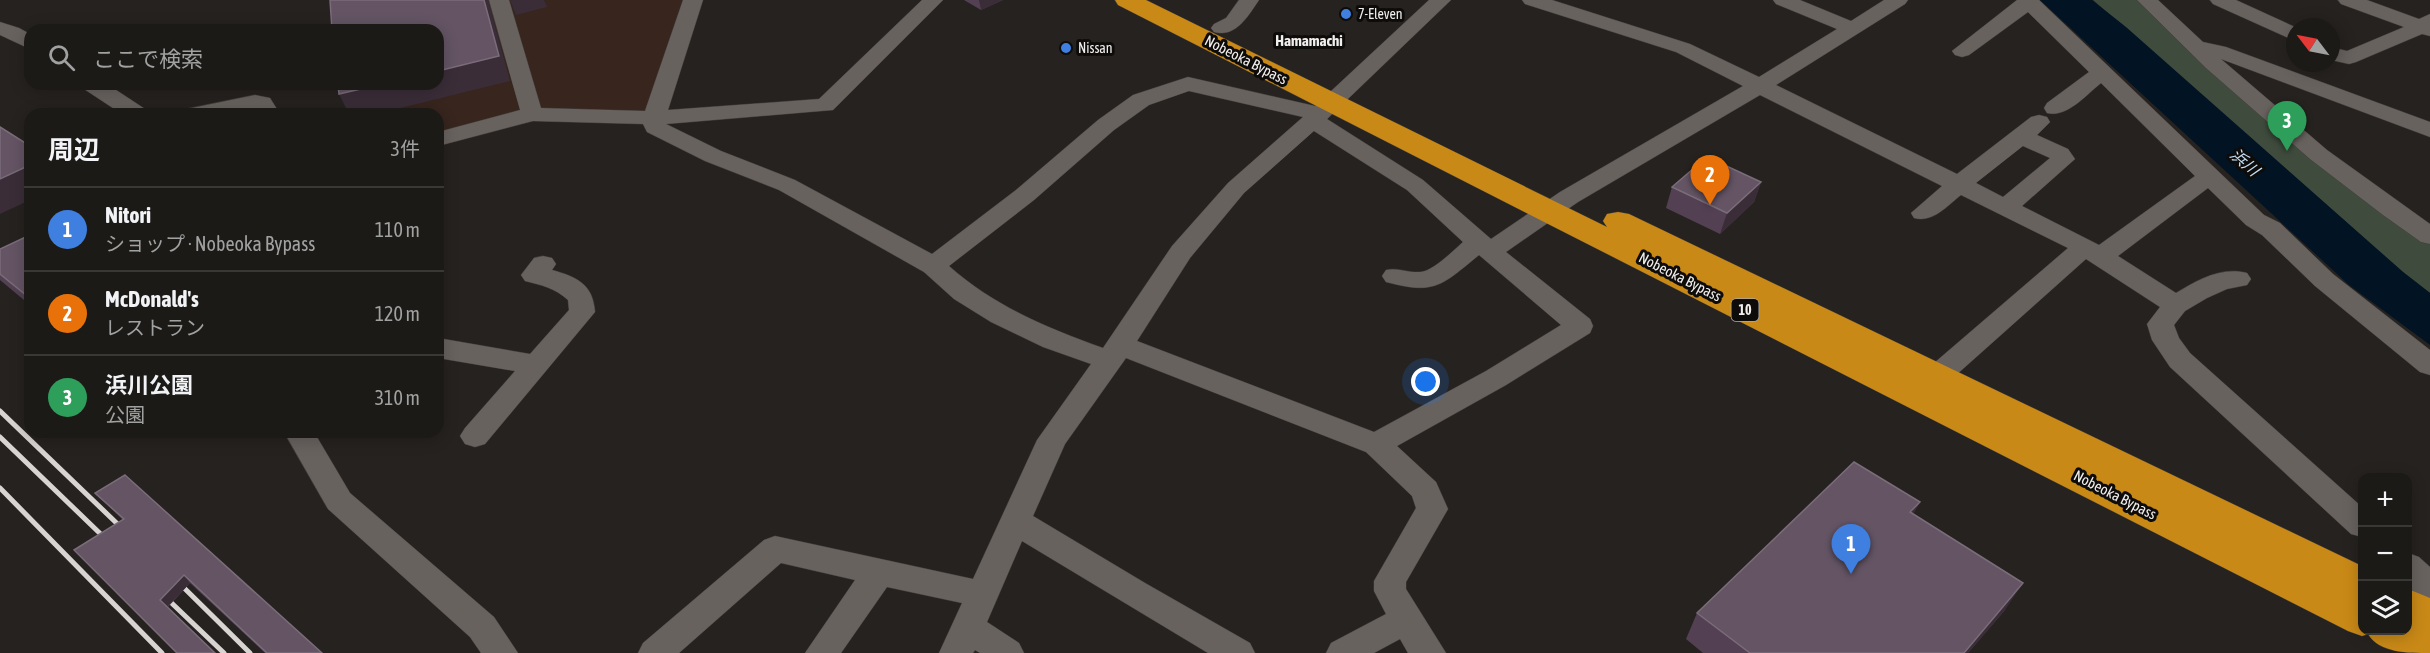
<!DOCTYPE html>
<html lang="ja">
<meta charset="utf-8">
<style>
body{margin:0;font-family:"Asap Condensed","Noto Sans JP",sans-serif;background:#292724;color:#f1f3f6}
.controls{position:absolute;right:18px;bottom:18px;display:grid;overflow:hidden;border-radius:12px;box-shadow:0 3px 15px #0003}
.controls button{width:54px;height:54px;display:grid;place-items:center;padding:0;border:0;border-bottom:2px solid #3a3836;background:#1c1a17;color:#f1f3f6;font:30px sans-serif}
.compass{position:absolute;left:2286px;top:18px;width:54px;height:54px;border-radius:50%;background:#1c1a17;box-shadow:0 3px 15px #0003;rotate:302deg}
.you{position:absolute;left:1426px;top:382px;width:21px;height:21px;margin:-15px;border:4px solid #fff;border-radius:50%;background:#1a73e8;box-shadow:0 0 0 9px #1a73e833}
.badge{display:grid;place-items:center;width:39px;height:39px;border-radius:50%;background:#f890cc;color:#fff;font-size:20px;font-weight:700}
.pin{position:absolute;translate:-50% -50px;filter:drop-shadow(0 2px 3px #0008)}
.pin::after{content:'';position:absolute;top:32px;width:21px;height:18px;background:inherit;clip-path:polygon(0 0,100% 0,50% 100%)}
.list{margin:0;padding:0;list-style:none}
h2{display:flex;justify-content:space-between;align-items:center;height:78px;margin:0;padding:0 24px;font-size:26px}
h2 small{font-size:20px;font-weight:400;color:#a0a1a1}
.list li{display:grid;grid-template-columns:39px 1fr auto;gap:18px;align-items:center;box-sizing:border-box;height:84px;padding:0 24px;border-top:2px solid #3a3836}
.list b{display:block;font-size:22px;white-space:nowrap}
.list p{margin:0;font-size:20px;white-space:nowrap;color:#a0a1a1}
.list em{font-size:20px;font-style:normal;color:#a0a1a1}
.icon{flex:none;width:33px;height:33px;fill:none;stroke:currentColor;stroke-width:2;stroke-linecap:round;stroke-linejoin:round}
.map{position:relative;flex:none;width:2430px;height:653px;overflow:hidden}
.search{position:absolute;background:#1c1a17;box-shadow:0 3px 15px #0003;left:24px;top:24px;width:420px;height:66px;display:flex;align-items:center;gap:15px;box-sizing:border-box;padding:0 21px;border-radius:18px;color:#a0a1a1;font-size:22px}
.panel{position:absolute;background:#1c1a17;box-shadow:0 3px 15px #0003;left:24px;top:108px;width:420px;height:330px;border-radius:18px}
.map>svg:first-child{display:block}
.commercial{fill:#37251e}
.green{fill:#3f4c3d}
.water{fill:#021424}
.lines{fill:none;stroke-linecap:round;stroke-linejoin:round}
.minor-casing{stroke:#413d3b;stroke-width:1}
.highway-casing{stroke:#413d3b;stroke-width:1}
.minor{fill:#68625f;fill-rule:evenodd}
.highway{fill:#c98917;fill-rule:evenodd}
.rail{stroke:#d8d4d2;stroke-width:5}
.wall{fill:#534153}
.shaded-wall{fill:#3a2d38}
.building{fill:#645464;stroke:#7a6c79;stroke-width:1.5}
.shop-dot{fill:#3f7fe0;stroke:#0d0c0a;stroke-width:2}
.labels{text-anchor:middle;stroke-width:6;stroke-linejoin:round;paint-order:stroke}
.far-poi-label{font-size:14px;fill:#f1eeec;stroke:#0d0c0a;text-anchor:start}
.shield{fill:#0d0c0a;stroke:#adaaa8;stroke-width:1.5}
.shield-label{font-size:14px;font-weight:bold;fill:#f1eeec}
.far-quarter-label{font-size:15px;font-weight:bold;fill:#f1eeec;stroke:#0d0c0a}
.street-label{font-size:15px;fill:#f1eeec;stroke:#0d0c0a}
.water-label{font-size:16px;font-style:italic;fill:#c5e0f8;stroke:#0d0c0a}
</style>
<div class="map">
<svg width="2430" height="653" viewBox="0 0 2430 653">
<rect width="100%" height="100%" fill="#26221f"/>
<!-- commercial -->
<g class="commercial">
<path d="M340 0H493L524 112 438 135V114H357L438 84V30Z"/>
<path d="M506 0H686L648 113 538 110Z"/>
</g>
<!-- green -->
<path class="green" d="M2093 0H2140L2430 242V293L2403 272Z"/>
<!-- water -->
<path class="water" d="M2040 0H2092L2126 27 2403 272 2430 293V345L2349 285Z"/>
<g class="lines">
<defs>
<g id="minor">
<path d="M489 0H509L541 108 645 111 683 0H703L668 110 819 99 922 0H943L833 110 666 124 721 151 795 180 932 254 1016 190 1098 120 1133 95 1188 77 1315 106 1429 0H1451L1327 119 1423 180 1491 239 1560 192 1743 86 1676 52 1525 4 1522 0H1552L1690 44 1759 77 1837 29 1776 4 1773 0H1800L1851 21 1884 0H1908L1905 4 1776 85 1957 174 2031 117 2039 115 2047 117 2050 122 2037 135 2068 149 2075 159 2022 206 2099 245 2195 176 2101 83C2086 95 2067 118 2047 113L2044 108 2047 103 2089 72 2028 12 1969 55 1962 57 1955 55 1952 51 2017 0H2039L2264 215 2280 223 2333 274 2430 350V375L2420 372 2315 286 2262 235 2246 225 2208 188 2118 256 2176 293C2197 280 2222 266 2247 273L2251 279 2247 285 2227 289 2207 298 2185 311 2174 325 2179 338 2190 353 2362 507V537L2351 534 2170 367 2152 340 2147 324 2160 307 2086 259 1946 384 1936 387 1926 384 1922 377 1926 370 2068 248 1961 195C1947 206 1933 223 1914 218L1911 213 1942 186 1760 95 1578 202 1506 252 1590 319 1593 326 1590 333 1506 385 1397 446 1436 482 1448 509 1406 582V589L1446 653H1408L1400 639 1374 653H1326L1331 643 1386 614 1374 591V581L1416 508 1412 496 1366 452 1126 358 1065 444 1033 516 1145 583 1250 643 1255 653H1208L1022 541 987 622 1019 643 1024 653H980L975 650 973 653H939L962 603 887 587 841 653H805L855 580 781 563 679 653H638L643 643 764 540 775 536 973 579 1037 440 1091 364 1043 347 991 322 954 299 924 272 779 190 705 161 647 132 643 124 533 121 438 146V132L520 110ZM1189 91 1303 117 1228 183 1172 246 1103 348C1047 328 994 306 949 266L1034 200 1114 130 1149 105ZM1314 131 1407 190 1463 242C1454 250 1432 272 1420 272 1407 273 1398 267 1386 270L1382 276 1386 282C1435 295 1441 286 1479 255L1561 325 1486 371 1374 432 1137 341 1190 258 1244 193ZM2023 146 2050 158 2003 197 1976 183Z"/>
<path d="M1239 0H1259C1248 16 1236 38 1214 32L1211 28 1214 24 1226 18Z"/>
<path d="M2137 0H2158L2203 42 2226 47 2430 122V137L2221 59 2327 150 2430 224V244L2421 242 2383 215 2310 159 2206 68Z"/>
<path d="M2210 0H2236L2295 27V41L2213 4Z"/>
<path d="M2338 0H2367L2419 19 2430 14V36L2422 34 2356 62 2349 64 2331 60V47L2347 51 2404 27 2341 4Z"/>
<path d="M0 22 19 28 30 34V49L0 35Z"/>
<path d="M81 84H107L145 109 148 114H122L84 89Z"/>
<path d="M255 95 270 98 280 114H258L255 109 228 114H184L187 109Z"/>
<path d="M543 256 552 258 556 264 552 270C577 277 593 284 595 312L485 444 475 447 465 444 460 436 465 428 515 371 438 358V338L530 354 569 310 568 300C555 288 541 285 525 281L521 275 534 258Z"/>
<path d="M284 432H314L350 493 494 617 518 653H481L470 637 328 509Z"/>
<path d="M2408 553 2419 557 2430 567V601L2418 597 2408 586Z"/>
</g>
<path id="highway" d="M1115 0H1146L1607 227 1603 221 1607 214 1618 212 1629 214 2362 566V630H2408V589L2430 598V653C2408 653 2379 653 2368 634L2362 636 2348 631 1118 5Z"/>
</defs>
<!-- minor casing -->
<use href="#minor" class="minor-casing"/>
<!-- highway casing -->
<use href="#highway" class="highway-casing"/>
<!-- minor -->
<use href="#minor" class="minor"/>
<!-- highway -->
<use href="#highway" class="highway"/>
<!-- rail -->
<g class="rail">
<path d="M0 411 130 536"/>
<path d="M0 437 112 545"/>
<path d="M0 488 162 653"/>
<path d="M173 577 250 653"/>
<path d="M159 591 224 653"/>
</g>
</g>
<!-- wall -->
<g class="wall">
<path d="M964 0H1003L981 10Z"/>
<path d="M1761 182 1754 202 1720 234 1666 208 1672 187Z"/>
<path d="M30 235V305L0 280V249Z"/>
<path d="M95 493 322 653H265L190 583 168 607 123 520Z"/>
<path d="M1920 502 1913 514 2005 610 1968 653H1703L1686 639 1697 613Z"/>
</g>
<!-- shaded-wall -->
<g class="shaded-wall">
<path d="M484 0H488L510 81 376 114H349L339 94 382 84H438V71Z"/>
<path d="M510 0H544L547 7 516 15Z"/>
<path d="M979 0H1003L981 10Z"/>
<path d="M30 165V200L0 214V179Z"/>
<path d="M1761 182 1754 202 1720 234 1727 213Z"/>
<path d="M30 293V300L26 295Z"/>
<path d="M1920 502 1904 529 1910 512Z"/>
<path d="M184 575 190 583 167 607 160 600Z"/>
<path d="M2023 583 2005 610 1968 653H1964Z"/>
</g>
<!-- building -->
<g class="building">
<path d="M330 0H484L499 56 438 71V30H332Z"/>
<path d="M338 84H382L339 94Z"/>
<path d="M0 127 30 146V165L0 179Z"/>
<path d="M1707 157 1761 182 1727 213 1672 187Z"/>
<path d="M30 235V293L26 295 0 274V249Z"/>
<path d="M1854 462 1920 502 1910 512 2023 583 1964 653H1750L1697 613Z"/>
<path d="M125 475 322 653H267L184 575 160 600 215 653H177L74 550 124 519 95 493Z"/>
</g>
<!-- markers -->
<g class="shop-dot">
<circle cx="1346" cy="14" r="6"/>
<circle cx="1066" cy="48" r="6"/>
</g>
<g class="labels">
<!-- far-poi labels -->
<g class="far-poi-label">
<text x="1358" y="19">7-Eleven</text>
<text x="1078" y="53">Nissan</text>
</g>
<!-- shield labels -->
<rect class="shield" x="1731.5" y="299" width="27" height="22" rx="4.5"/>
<g class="shield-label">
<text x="1745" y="315">10</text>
</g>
<!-- far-quarter labels -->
<g class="far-quarter-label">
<text x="1309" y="46">Hamamachi</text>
</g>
<!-- street labels -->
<g class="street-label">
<text transform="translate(1246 60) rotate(27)" y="5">Nobeoka Bypass</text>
<text transform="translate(1680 277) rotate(27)" y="5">Nobeoka Bypass</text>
<text transform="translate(2115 495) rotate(27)" y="5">Nobeoka Bypass</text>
</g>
<!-- water labels -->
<g class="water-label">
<text transform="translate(2245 162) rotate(41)" y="6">浜川</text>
</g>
</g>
</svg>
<div class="controls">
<button>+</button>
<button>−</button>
<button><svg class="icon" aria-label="layers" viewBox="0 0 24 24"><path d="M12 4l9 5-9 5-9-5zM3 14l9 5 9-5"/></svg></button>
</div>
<svg class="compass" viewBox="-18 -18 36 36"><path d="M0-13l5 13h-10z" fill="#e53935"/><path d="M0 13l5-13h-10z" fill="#a0a1a1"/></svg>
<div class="you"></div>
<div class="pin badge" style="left:1851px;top:574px;background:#3f7fe0">1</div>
<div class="pin badge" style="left:1710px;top:205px;background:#e8710a">2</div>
<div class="pin badge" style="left:2287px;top:151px;background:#2e9e5b">3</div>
<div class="search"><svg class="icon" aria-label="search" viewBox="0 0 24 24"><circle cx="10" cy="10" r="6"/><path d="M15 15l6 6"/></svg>ここで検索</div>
<section class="panel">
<h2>周辺<small>3件</small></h2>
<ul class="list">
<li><span class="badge" style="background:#3f7fe0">1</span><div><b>Nitori</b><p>ショップ · Nobeoka Bypass</p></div><em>110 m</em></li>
<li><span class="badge" style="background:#e8710a">2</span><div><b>McDonald's</b><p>レストラン</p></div><em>120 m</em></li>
<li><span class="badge" style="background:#2e9e5b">3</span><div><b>浜川公園</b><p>公園</p></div><em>310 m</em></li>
</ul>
</section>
</div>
